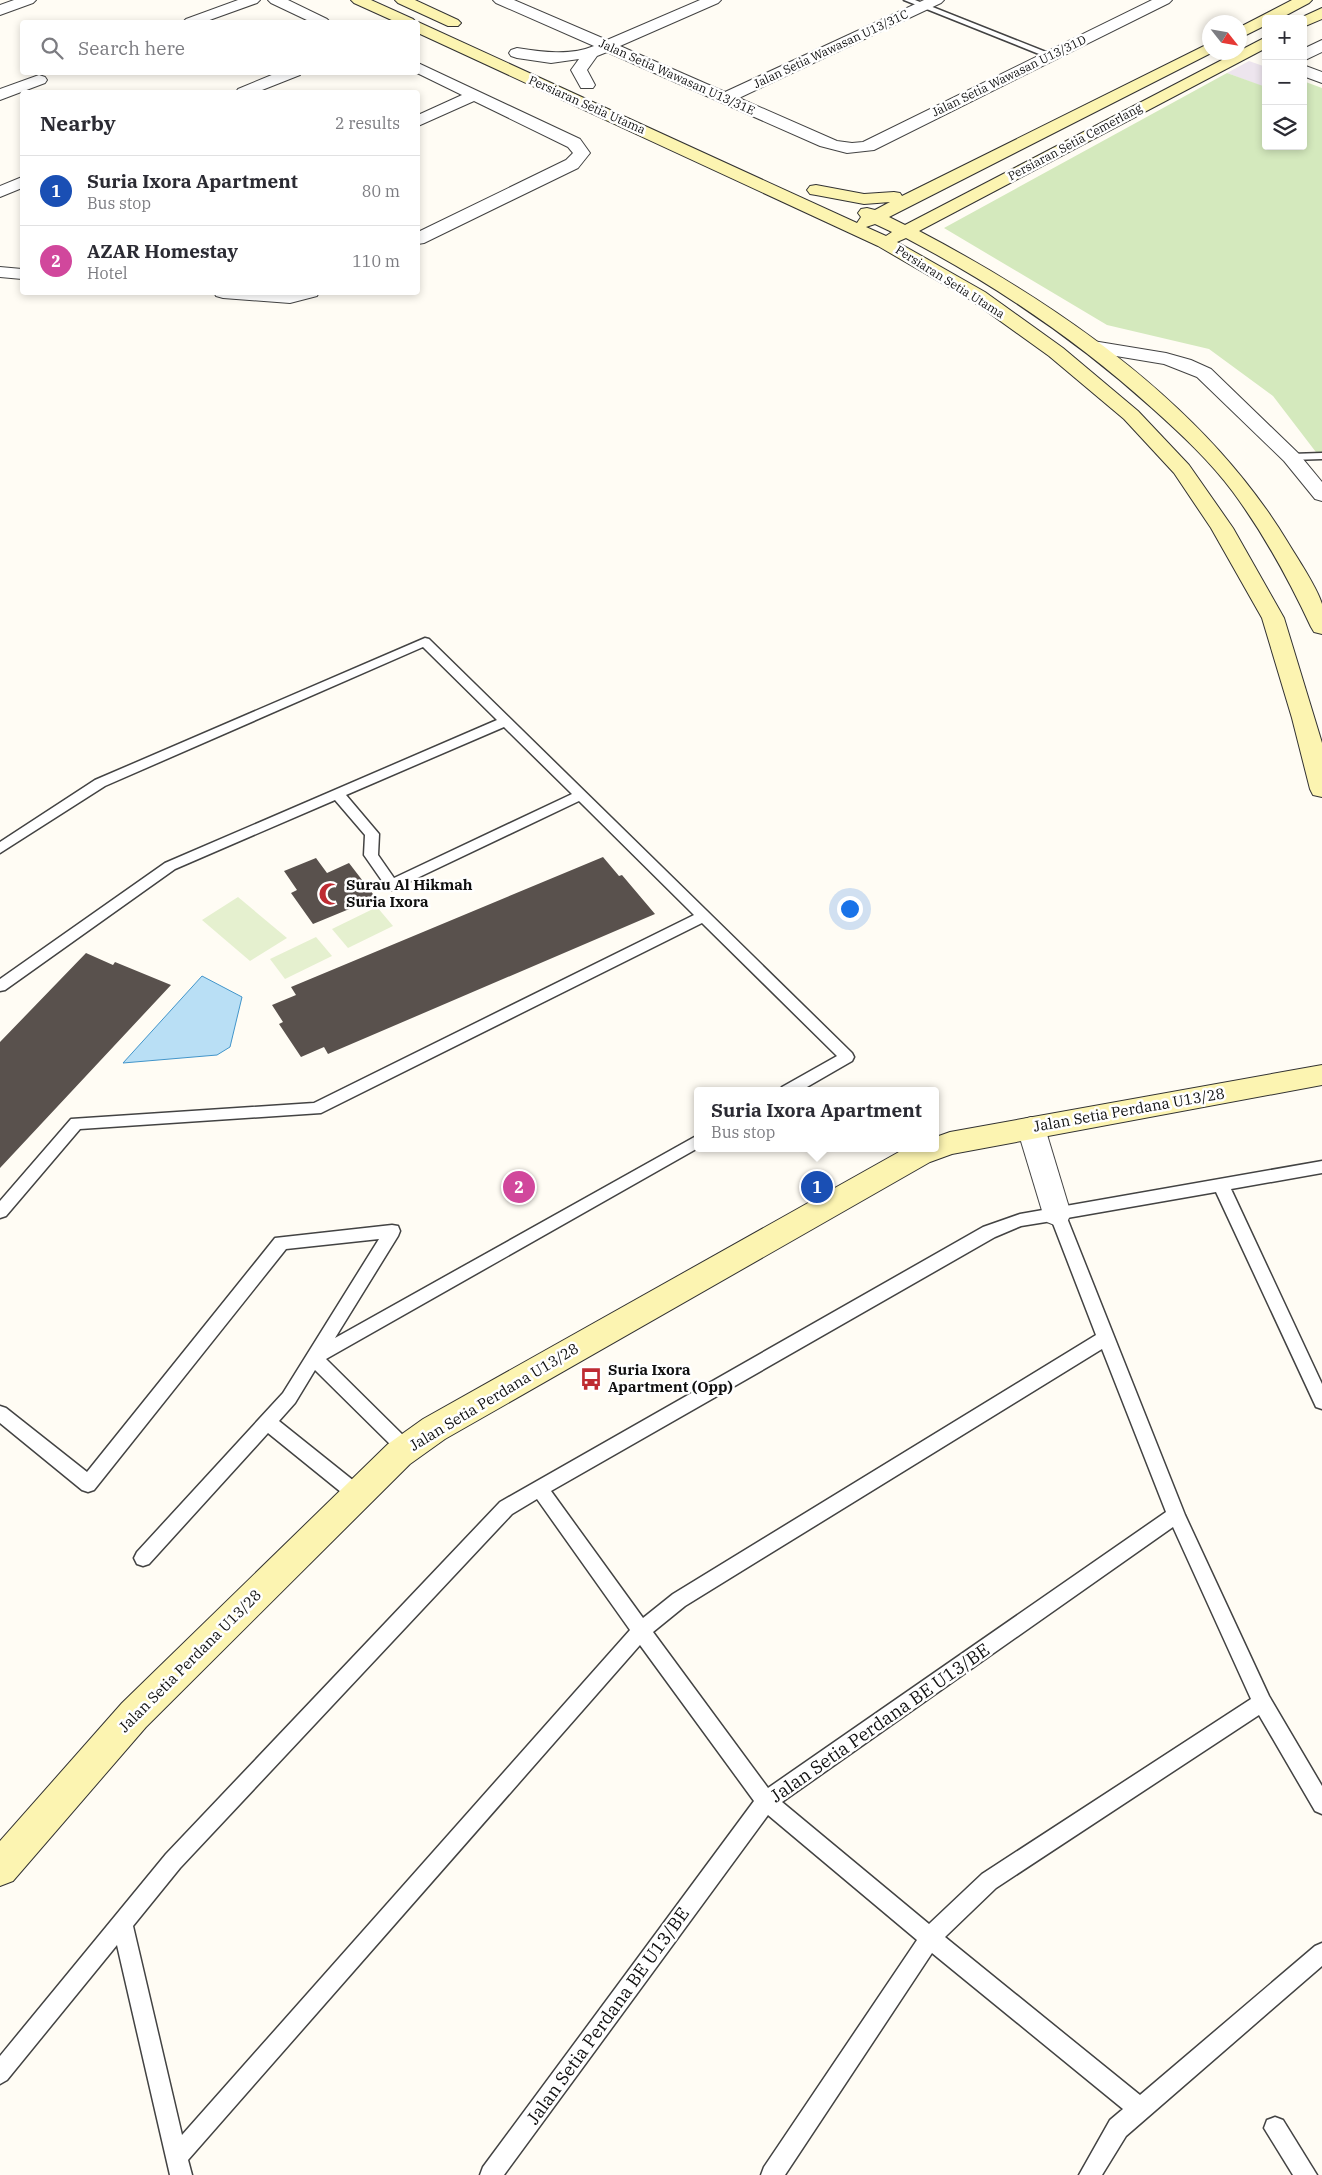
<!DOCTYPE html>
<meta charset="utf-8">
<style>
body{margin:0;font-family:"IBM Plex Serif",serif;background:#f2f2f3;color:#2b2b33}
.controls{position:absolute;right:15px;top:15px;display:grid;overflow:hidden;border-radius:5px;box-shadow:0 2px 8px #0003}
.controls button{width:45px;height:45px;display:grid;place-items:center;padding:0;border:0;border-bottom:1px solid #e1e1e2;background:#fff;color:#2b2b33;font:25px sans-serif}
.compass{position:absolute;left:1202px;top:15px;width:45px;height:45px;border-radius:50%;background:#fff;box-shadow:0 2px 8px #0003;rotate:121deg}
.you{position:absolute;left:849px;top:908px;width:18px;height:18px;margin:-12px;border:4px solid #fff;border-radius:50%;background:#1a73e8;box-shadow:0 0 0 8px #1a73e833}
.badge{display:grid;place-items:center;width:32px;height:32px;border-radius:50%;background:#be2b32;color:#fff;font-size:16px;font-weight:700}
.pin{position:absolute;translate:-50% -50%;border:2px solid #fff;box-shadow:0 1px 5px #0006}
.popup{position:absolute;left:694px;top:1087px;width:245px;height:65px;box-sizing:border-box;display:grid;place-content:center;border-radius:5px;background:#fff;filter:drop-shadow(0 1px 4px #0005);font-size:16px;white-space:nowrap;color:#7c7c81}
.popup b{font-size:19px;color:#2b2b33}
.popup::after{content:'';position:absolute;left:50%;top:100%;margin-left:-10px;border:10px solid transparent;border-top-color:#fff}
.list{margin:0;padding:0;list-style:none}
h2{display:flex;justify-content:space-between;align-items:center;height:65px;margin:0;padding:0 20px;font-size:21px}
h2 small{font-size:16px;font-weight:400;color:#7c7c81}
.list li{display:grid;grid-template-columns:32px 1fr auto;gap:15px;align-items:center;box-sizing:border-box;height:70px;padding:0 20px;border-top:1px solid #e1e1e2}
.list b{display:block;font-size:19px;white-space:nowrap}
.list p{margin:0;font-size:16px;white-space:nowrap;color:#7c7c81}
.list em{font-size:16px;font-style:normal;color:#7c7c81}
.icon{flex:none;width:28px;height:28px;fill:none;stroke:currentColor;stroke-width:2;stroke-linecap:round;stroke-linejoin:round}
.map{position:relative;flex:none;width:1322px;height:2175px;overflow:hidden}
.search{position:absolute;background:#fff;box-shadow:0 2px 8px #0003;left:20px;top:20px;width:400px;height:55px;display:flex;align-items:center;gap:12px;box-sizing:border-box;padding:0 18px;border-radius:5px;color:#7c7c81;font-size:19px}
.panel{position:absolute;background:#fff;box-shadow:0 2px 8px #0003;left:20px;top:90px;width:400px;height:205px;border-radius:5px}
.map>svg:first-child{display:block}
.industrial{fill:#ede5ee}
.green{fill:#d4e9bd}
.pitch{fill:#e5f0cf}
.water{fill:#b9dff5;stroke:#4295ca}
.building{fill:#59514d}
.lines{fill:none;stroke-linecap:round;stroke-linejoin:round}
.lane-casing{stroke:#434343;stroke-width:3}
.street-casing{stroke:#434343;stroke-width:2}
.secondary-casing{stroke:#323232;stroke-width:2}
.lane{fill:#fff;fill-rule:evenodd}
.street{fill:#fff;fill-rule:evenodd}
.secondary{fill:#fcf4b1;fill-rule:evenodd}
.labels{text-anchor:middle;stroke-width:5;stroke-linejoin:round;paint-order:stroke}
.far-street-label{font-size:12px;fill:#101010;stroke:#fff}
.poi-label{font-size:15px;font-weight:bold;fill:#101010;stroke:#fff;text-anchor:start}
.street-label{font-size:15px;fill:#101010;stroke:#fff}
.near-street-label{font-size:18px;fill:#101010;stroke:#fff}
</style>
<div class="map">
<svg width="1322" height="2175" viewBox="0 0 1322 2175">
<rect width="100%" height="100%" fill="#fffcf4"/>
<!-- industrial -->
<path class="industrial" d="M1249 61 1266 67V85L1264 87 1227 73Z"/>
<!-- green -->
<path class="green" d="M1227 73 1263 86 1266 85V146H1303V81L1322 88V460L1273 396 1209 349 1107 325 944 228Z"/>
<!-- pitch -->
<g class="pitch">
<path d="M238 897 287 938 250 961 202 920Z"/>
<path d="M377 907 393 926 348 948 332 929Z"/>
<path d="M316 937 332 956 285 979 270 959Z"/>
</g>
<!-- water -->
<path class="water" d="M202 976 242 997 230 1047 217 1055 123 1063Z"/>
<!-- building -->
<g class="building">
<path d="M603 857 619 876 622 875 655 914 328 1054 324 1047 301 1057 279 1024 283 1022 272 1005 296 995 291 987Z"/>
<path d="M316 858 327 873 349 863 376 898 313 924 291 893 297 890 284 871Z"/>
<path d="M86 953 113 965 115 962 171 985 0 1168V1042Z"/>
</g>
<g class="lines">
<defs>
<g id="lane">
<path d="M904 0H915L1056 56 1049 58Z"/>
<path d="M1322 453V459L1291 460 1285 457 1291 454Z"/>
<path d="M425 638 429 639 852 1053 854 1057 852 1061 800 1091H780L782 1087 837 1056 702 923 321 1113 80 1129 6 1216 0 1218V1201L71 1119 314 1103 694 915 579 801 392 890 387 888 364 855 365 835 335 800 175 869 5 990 0 991V979L165 863 497 720 423 647 105 786 0 853V842L95 780ZM504 727 572 794 394 878 378 855 379 834 346 795Z"/>
<path d="M698 1135V1148L326 1359 412 1444 415 1449 412 1454 406 1457 400 1454 315 1370 295 1403 279 1421 364 1489 367 1495 364 1501 358 1503 352 1501 268 1433 149 1564 143 1566 137 1564 134 1558 137 1552 283 1393 379 1239 286 1249 94 1490 88 1492 82 1490 0 1423V1406L6 1408 87 1472 275 1238 392 1225 398 1226 400 1231 398 1236 335 1338Z"/>
<path d="M1322 1161V1173L1231 1189 1322 1384V1409L1316 1407 1216 1192 1067 1218 1185 1515 1269 1696 1322 1786V1814L1315 1811 1259 1715 996 1888 945 1937 1140 2095 1315 1946 1322 1943V1966L1126 2136 1102 2175H1079L1110 2120 1123 2109 932 1953 785 2175H761L764 2167 917 1940 768 1815 504 2175H480L483 2167 754 1801 640 1645 188 2160 192 2175H170L117 1945 7 2080 0 2084V2056L166 1854 500 1502 983 1227 1020 1214ZM1052 1221 1096 1335 673 1594 643 1618 551 1491 995 1237 1021 1226ZM1102 1349 1166 1512 768 1788 653 1632 685 1606ZM537 1499 630 1630 182 2135 133 1926 180 1868 512 1514ZM1173 1527 1251 1699 982 1874 929 1924 782 1802Z"/>
<path d="M1275 2117 1283 2120 1317 2175H1293L1264 2128 1267 2120Z"/>
</g>
<g id="street">
<path d="M14 0H36L33 3 0 15V5Z"/>
<path d="M238 0H260L257 3 204 22H183L186 19Z"/>
<path d="M268 0H288L327 19 330 22H311L271 3Z"/>
<path d="M493 0H514L607 40 700 0H721L718 3 620 46 725 92 924 0H944L941 3 739 98 837 141 852 143 863 142 1152 0H1172L1169 3 874 150 847 153 820 146 607 52 597 56 587 70 595 85 593 88H581L571 70 579 59 551 63 517 58 511 56 509 53 511 50 517 48C542 52 570 56 594 46L496 3Z"/>
<path d="M1322 40V52L1303 61V49Z"/>
<path d="M418 63 580 139 590 153 578 168 424 243 418 244V232L566 160 573 153 568 147 474 101 418 126V115L462 95 415 72H418Z"/>
<path d="M1303 65 1322 72V83L1303 76Z"/>
<path d="M279 72H302L300 75 257 92H236L238 89Z"/>
<path d="M39 75 45 77 47 80 45 83 0 100V89Z"/>
<path d="M22 177V188L0 197V186Z"/>
<path d="M0 267 22 269V279L0 277Z"/>
<path d="M214 292H319L317 296 290 303 223 298 216 296Z"/>
<path d="M1093 341 1166 353 1191 360 1211 369 1298 453 1322 482V501L1315 499 1284 461 1197 377 1164 364 1086 351 1083 347 1086 343Z"/>
<path d="M1031 1117 1041 1120 1045 1128 1071 1214 1067 1222 1057 1226 1047 1222 1043 1214 1017 1128 1021 1120Z"/>
</g>
<g id="secondary">
<path d="M351 0H371L413 19 416 22H396L354 3Z"/>
<path d="M395 0H415L458 20 461 23 458 26H448L398 3Z"/>
<path d="M1292 0H1312L1309 3 1279 19H1266V25L1240 38V27Z"/>
<path d="M1322 8V19L1303 27V19H1298Z"/>
<path d="M418 22 857 223 861 217 858 213 861 209 867 208 875 210 890 202 864 204 816 195 810 194 807 190 810 186 816 185 864 194 894 192 900 193 902 196 1210 43V52H1213L889 217 905 225 1266 37V48L919 231C1058 304 1204 404 1287 541 1297 558 1316 585 1322 604 1322 612 1322 625 1322 634L1314 632 1311 627C1289 580 1264 534 1233 492 1210 461 1181 434 1152 408 1077 340 995 285 906 238L897 242 985 292 1063 348 1138 411 1189 465 1233 528 1284 618 1322 743V797L1313 795 1310 789 1292 718 1262 618 1211 528 1174 473 1124 419 1049 356 971 300 878 246 418 33ZM875 224 892 232 886 236 866 227Z"/>
<path d="M1322 1065V1085L952 1154 930 1162 445 1439 410 1464 146 1727 13 1881 0 1886V1841L122 1703 388 1444 423 1419 906 1148H936V1137L950 1132Z"/>
</g>
</defs>
<!-- lane casing -->
<use href="#lane" class="lane-casing"/>
<!-- street casing -->
<use href="#street" class="street-casing"/>
<!-- secondary casing -->
<use href="#secondary" class="secondary-casing"/>
<!-- lane -->
<use href="#lane" class="lane"/>
<!-- street -->
<use href="#street" class="street"/>
<!-- secondary -->
<use href="#secondary" class="secondary"/>
</g>
<!-- icons -->
<defs>
<symbol id="mosque-bare" viewBox="-9 -9 18 18"><path d="M3.5-4.9A6 6 0 1 0 3.5 4.9A5 5 0 1 1 3.5-4.9Z" fill="#be2b32" stroke="#fff" stroke-width="2.5" paint-order="stroke"/></symbol>
<symbol id="bus-bare" viewBox="-9 -9 18 18"><path d="M-5-6H5V4H4V6H2V4H-2V6H-4V4H-5ZM-3.5-4V0h7V-4ZM-3.5 1.2v1.5H-2V1.2ZM2 1.2v1.5H3.5V1.2Z" fill="#be2b32" stroke="#fff" stroke-width="2.5" paint-order="stroke"/></symbol>
</defs>
<g fill-rule="evenodd">
<use href="#mosque-bare" x="314" y="878" width="32" height="32"/>
<use href="#bus-bare" x="575" y="1363" width="32" height="32"/>
</g>
<g class="labels">
<!-- far-street labels -->
<g class="far-street-label">
<text transform="translate(831 49) rotate(-25)" y="4">Jalan Setia Wawasan U13/31C</text>
<text transform="translate(1009 76) rotate(-26)" y="4">Jalan Setia Wawasan U13/31D</text>
<text transform="translate(677 77) rotate(24)" y="4">Jalan Setia Wawasan U13/31E</text>
<text transform="translate(587 105) rotate(24)" y="4">Persiaran Setia Utama</text>
<text transform="translate(1075 142) rotate(-28)" y="4">Persiaran Setia Cemerlang</text>
<text transform="translate(950 282) rotate(32)" y="4">Persiaran Setia Utama</text>
</g>
<!-- poi labels -->
<g class="poi-label">
<text x="346" y="890">Surau Al Hikmah<tspan x="346" dy="17">Suria Ixora</tspan></text>
<text x="608" y="1375">Suria Ixora<tspan x="608" dy="17">Apartment (Opp)</tspan></text>
</g>
<!-- street labels -->
<g class="street-label">
<text transform="translate(1129 1110) rotate(-10)" y="5">Jalan Setia Perdana U13/28</text>
<text transform="translate(494 1397) rotate(-31)" y="5">Jalan Setia Perdana U13/28</text>
<text transform="translate(190 1661) rotate(-45)" y="5">Jalan Setia Perdana U13/28</text>
</g>
<!-- near-street labels -->
<g class="near-street-label">
<text transform="translate(880 1723) rotate(-35)" y="6">Jalan Setia Perdana BE U13/BE</text>
<text transform="translate(608 2016) rotate(-54)" y="6">Jalan Setia Perdana BE U13/BE</text>
</g>
</g>
</svg>
<div class="controls">
<button>+</button>
<button>−</button>
<button><svg class="icon" aria-label="layers" viewBox="0 0 24 24"><path d="M12 4l9 5-9 5-9-5zM3 14l9 5 9-5"/></svg></button>
</div>
<svg class="compass" viewBox="-18 -18 36 36"><path d="M0-13l5 13h-10z" fill="#e53935"/><path d="M0 13l5-13h-10z" fill="#7c7c81"/></svg>
<div class="you"></div>
<div class="pin badge" style="left:817px;top:1187px;background:#1a4fb4">1</div>
<div class="popup"><b>Suria Ixora Apartment</b>Bus stop</div>
<div class="pin badge" style="left:519px;top:1187px;background:#d1479c">2</div>
<div class="search"><svg class="icon" aria-label="search" viewBox="0 0 24 24"><circle cx="10" cy="10" r="6"/><path d="M15 15l6 6"/></svg>Search here</div>
<section class="panel">
<h2>Nearby<small>2 results</small></h2>
<ul class="list">
<li><span class="badge" style="background:#1a4fb4">1</span><div><b>Suria Ixora Apartment</b><p>Bus stop</p></div><em>80 m</em></li>
<li><span class="badge" style="background:#d1479c">2</span><div><b>AZAR Homestay</b><p>Hotel</p></div><em>110 m</em></li>
</ul>
</section>
</div>
